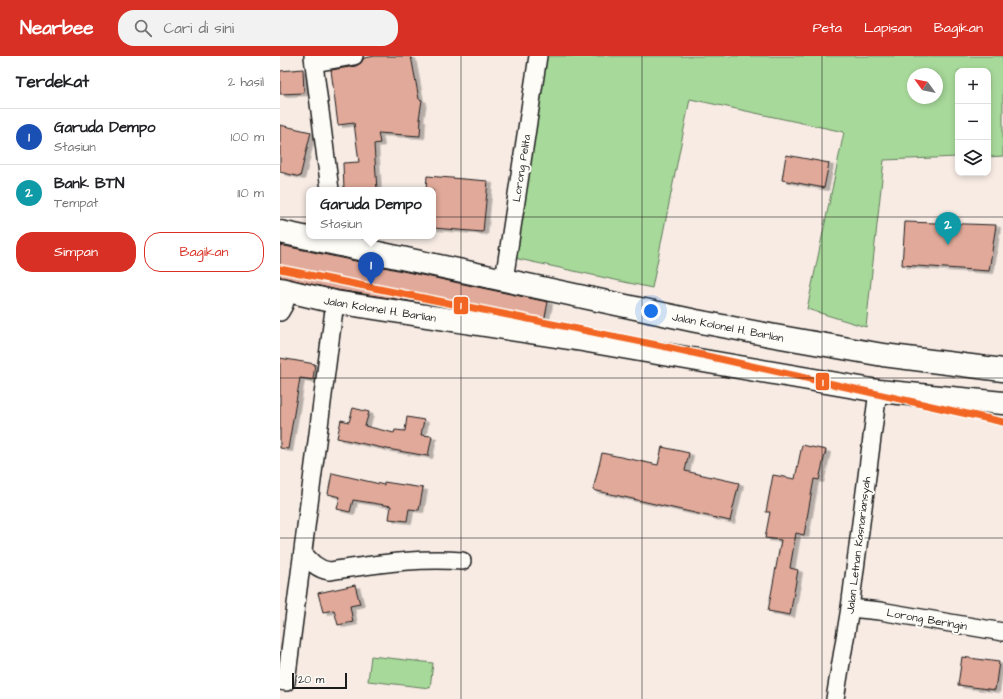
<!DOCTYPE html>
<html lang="id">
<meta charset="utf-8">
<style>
body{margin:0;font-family:"Architects Daughter",sans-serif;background:#f2f2f2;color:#202124}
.controls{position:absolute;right:12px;top:12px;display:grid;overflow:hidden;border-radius:8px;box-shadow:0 2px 6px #0003}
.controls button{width:36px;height:36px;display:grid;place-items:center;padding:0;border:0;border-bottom:1px solid #e0e0e0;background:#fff;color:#202124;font:20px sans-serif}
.compass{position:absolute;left:627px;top:12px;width:36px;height:36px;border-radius:50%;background:#fff;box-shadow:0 2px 6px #0003;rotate:303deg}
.scale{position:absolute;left:12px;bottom:10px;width:55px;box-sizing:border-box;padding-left:4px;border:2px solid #1c1c1c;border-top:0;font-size:11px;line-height:14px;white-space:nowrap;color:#1c1c1c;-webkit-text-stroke:3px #fdfcf7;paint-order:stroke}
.you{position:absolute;left:371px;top:255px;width:14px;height:14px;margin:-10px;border:3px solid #fff;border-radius:50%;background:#1a73e8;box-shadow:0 0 0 6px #1a73e833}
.badge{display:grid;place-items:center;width:26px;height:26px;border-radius:50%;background:#d93025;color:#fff;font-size:13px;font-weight:700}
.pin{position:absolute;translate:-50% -33px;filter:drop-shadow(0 1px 2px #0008)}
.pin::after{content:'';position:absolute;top:21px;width:14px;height:12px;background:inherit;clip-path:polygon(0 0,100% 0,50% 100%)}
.popup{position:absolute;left:26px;top:131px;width:130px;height:52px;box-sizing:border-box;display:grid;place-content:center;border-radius:8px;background:#fff;filter:drop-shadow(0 1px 3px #0005);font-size:13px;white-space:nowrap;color:#757577}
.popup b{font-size:15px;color:#202124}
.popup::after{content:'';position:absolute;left:50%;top:100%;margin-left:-8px;border:8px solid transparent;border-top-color:#fff}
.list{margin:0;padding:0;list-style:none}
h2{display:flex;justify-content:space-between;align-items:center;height:52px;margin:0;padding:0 16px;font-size:17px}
h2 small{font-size:13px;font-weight:400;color:#757577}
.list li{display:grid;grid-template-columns:26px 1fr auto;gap:12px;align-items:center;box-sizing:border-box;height:56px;padding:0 16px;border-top:1px solid #e0e0e0}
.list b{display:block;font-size:15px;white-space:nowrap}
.list p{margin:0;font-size:13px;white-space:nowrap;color:#757577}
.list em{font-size:13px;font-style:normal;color:#757577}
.actions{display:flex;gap:8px;padding:12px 16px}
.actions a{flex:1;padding:9px 0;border:1px solid #d93025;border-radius:16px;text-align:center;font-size:14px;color:#d93025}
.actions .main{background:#d93025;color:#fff}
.icon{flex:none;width:22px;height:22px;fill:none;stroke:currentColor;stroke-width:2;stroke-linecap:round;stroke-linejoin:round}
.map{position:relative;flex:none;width:723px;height:643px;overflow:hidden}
header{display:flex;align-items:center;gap:24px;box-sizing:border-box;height:56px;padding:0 20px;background:#d93025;color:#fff}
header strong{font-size:19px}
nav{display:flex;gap:22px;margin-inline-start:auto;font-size:14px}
.search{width:280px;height:36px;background:#f2f2f2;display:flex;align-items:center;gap:10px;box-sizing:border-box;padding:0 14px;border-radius:16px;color:#757577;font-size:15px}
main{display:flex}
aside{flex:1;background:#fff}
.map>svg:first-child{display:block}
.green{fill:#a7d99a;stroke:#627a5b;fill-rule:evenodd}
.building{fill:#e1a999;stroke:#1c1c1c;filter:url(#shadow)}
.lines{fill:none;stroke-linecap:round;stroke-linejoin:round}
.street-casing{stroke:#1c1c1c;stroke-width:20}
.highway-casing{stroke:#1c1c1c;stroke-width:25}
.street{stroke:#fdfcf7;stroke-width:17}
.highway{stroke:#fdfcf7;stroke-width:22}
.rail-1-casing{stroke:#fdfcf7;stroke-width:10}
.rail-1{stroke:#f26522;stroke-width:7}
.grid{fill:none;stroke:#1c1c1c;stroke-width:1;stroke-opacity:0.55}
.labels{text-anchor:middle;stroke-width:4;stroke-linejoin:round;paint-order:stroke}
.street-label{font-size:11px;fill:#1c1c1c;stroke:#fdfcf7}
.line-badge{stroke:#fdfcf7;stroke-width:1.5}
.badge-label{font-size:11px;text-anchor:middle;font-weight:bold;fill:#fff}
</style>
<header>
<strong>Nearbee</strong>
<div class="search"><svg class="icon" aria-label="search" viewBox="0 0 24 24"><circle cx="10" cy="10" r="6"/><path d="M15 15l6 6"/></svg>Cari di sini</div>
<nav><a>Peta</a><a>Lapisan</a><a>Bagikan</a></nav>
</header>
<main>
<aside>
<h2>Terdekat<small>2 hasil</small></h2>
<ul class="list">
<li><span class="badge" style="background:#1a4fb4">1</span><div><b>Garuda Dempo</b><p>Stasiun</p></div><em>100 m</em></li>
<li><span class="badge" style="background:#0f9aa8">2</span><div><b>Bank BTN</b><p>Tempat</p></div><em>110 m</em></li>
</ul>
<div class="actions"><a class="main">Simpan</a><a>Bagikan</a></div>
</aside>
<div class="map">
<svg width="723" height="643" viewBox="0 0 723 643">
<defs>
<filter id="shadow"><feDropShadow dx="4.5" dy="2.5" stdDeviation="0" flood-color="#0004"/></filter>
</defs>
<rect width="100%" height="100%" fill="#f7ebe4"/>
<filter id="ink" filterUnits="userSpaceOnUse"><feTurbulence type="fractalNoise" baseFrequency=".025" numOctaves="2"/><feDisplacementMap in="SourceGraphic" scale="8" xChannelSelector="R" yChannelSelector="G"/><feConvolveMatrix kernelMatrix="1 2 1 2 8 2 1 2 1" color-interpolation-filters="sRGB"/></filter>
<g filter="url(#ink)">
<!-- green -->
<g class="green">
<path d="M266 0H723V100L708 101V15H678V101L604 104 586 271 527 253 564 76 410 43 372 232 234 202ZM633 18H657V42H633Z"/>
<path d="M91 600 153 607 150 632 88 625Z"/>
</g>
<!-- building -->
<g class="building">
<path d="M95 0H131L139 43 142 44 139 63H141L140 80 98 77 100 87 94 88 97 134H64L63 107 79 106 74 67 58 69 51 14 76 10 81 7 84 2Z"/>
<path d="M23 13 24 37 0 38V15Z"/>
<path d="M0 69 31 76 20 121 0 116Z"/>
<path d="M506 99 549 107 544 132 502 124Z"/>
<path d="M147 120 208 125 203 176 153 172V134H146Z"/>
<path d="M625 166 716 169 709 215 622 209Z"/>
<path d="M0 189 268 246 264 266 57 234 0 221Z"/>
<path d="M0 302 35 308 33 324 20 322 8 393 0 392Z"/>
<path d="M73 352 89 356 85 370 114 377 115 374 125 375 127 361 144 364 141 379 152 380 148 400 107 393 57 382 61 364 69 366Z"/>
<path d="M522 389 546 394 539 424 534 423 524 479 516 477 510 512 518 514 510 559 488 555 501 484 485 482 490 456H486L493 419 515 423Z"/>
<path d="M382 391 409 397 405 415 459 427 450 465 313 434 322 397 378 409Z"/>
<path d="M52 417 104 429V426L143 432 139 454 129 453 127 465 109 463 111 450 73 444 70 456 57 453 60 441 48 438Z"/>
<path d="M75 529 80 548 70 550 73 566 58 569 54 554 43 556 38 537Z"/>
<path d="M682 601 719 606 715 634 678 629Z"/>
</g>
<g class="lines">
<defs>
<g id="street">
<path d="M33 0 50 134"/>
<path d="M34 7 74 0"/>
<path d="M224 224 258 0"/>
<path d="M0 256 4 249 8 235"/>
<path d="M23 497C31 506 37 513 49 515 93 509 137 501 182 505"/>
<path d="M570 552 600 555 723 576"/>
<path d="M0 625 6 626 55 246"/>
<path d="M555 643 570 552 598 335"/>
</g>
<g id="highway">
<path d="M0 176 416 265 495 280 603 299 723 314"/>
<path d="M0 233 55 246 302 284 598 335 723 347"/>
</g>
</defs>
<!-- street casing -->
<use href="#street" class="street-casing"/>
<!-- highway casing -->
<use href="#highway" class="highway-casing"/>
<!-- street -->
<use href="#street" class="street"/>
<!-- highway -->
<use href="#highway" class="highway"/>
<defs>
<path id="rail-1" d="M0 213 382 290 723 366"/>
</defs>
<!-- rail-1 casing -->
<use href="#rail-1" class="rail-1-casing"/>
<!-- rail-1 -->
<use href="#rail-1" class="rail-1"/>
</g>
</g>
<!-- grid -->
<path class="grid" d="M181 0V643M362 0V643M542 0V643M0 161H723M0 322H723M0 482H723"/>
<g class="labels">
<!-- street labels -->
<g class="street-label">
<text transform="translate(241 112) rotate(-81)" y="4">Lorong Pelita</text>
<text transform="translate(100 253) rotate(9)" y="4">Jalan Kolonel H. Barlian</text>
<text transform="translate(448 271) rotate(11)" y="4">Jalan Kolonel H. Barlian</text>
<text transform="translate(578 489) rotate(-83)" y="4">Jalan Letnan Kasnariansyah</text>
<text transform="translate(647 563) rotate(10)" y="4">Lorong Beringin</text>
</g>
</g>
<g class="line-badge">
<rect x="173" y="240" width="16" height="19" rx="4" fill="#f26522"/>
<rect x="535" y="316" width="15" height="19" rx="4" fill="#f26522"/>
</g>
<g class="badge-label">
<text x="181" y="253">1</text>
<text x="543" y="330">1</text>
</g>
</svg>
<div class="controls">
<button>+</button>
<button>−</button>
<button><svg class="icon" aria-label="layers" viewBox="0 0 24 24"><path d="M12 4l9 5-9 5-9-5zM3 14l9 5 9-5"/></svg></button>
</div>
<svg class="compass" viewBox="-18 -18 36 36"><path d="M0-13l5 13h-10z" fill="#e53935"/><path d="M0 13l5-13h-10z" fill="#757577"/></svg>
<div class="scale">20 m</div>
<div class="you"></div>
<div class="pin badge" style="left:91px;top:229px;background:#1a4fb4">1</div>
<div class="popup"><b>Garuda Dempo</b>Stasiun</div>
<div class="pin badge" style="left:668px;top:189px;background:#0f9aa8">2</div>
</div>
</main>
